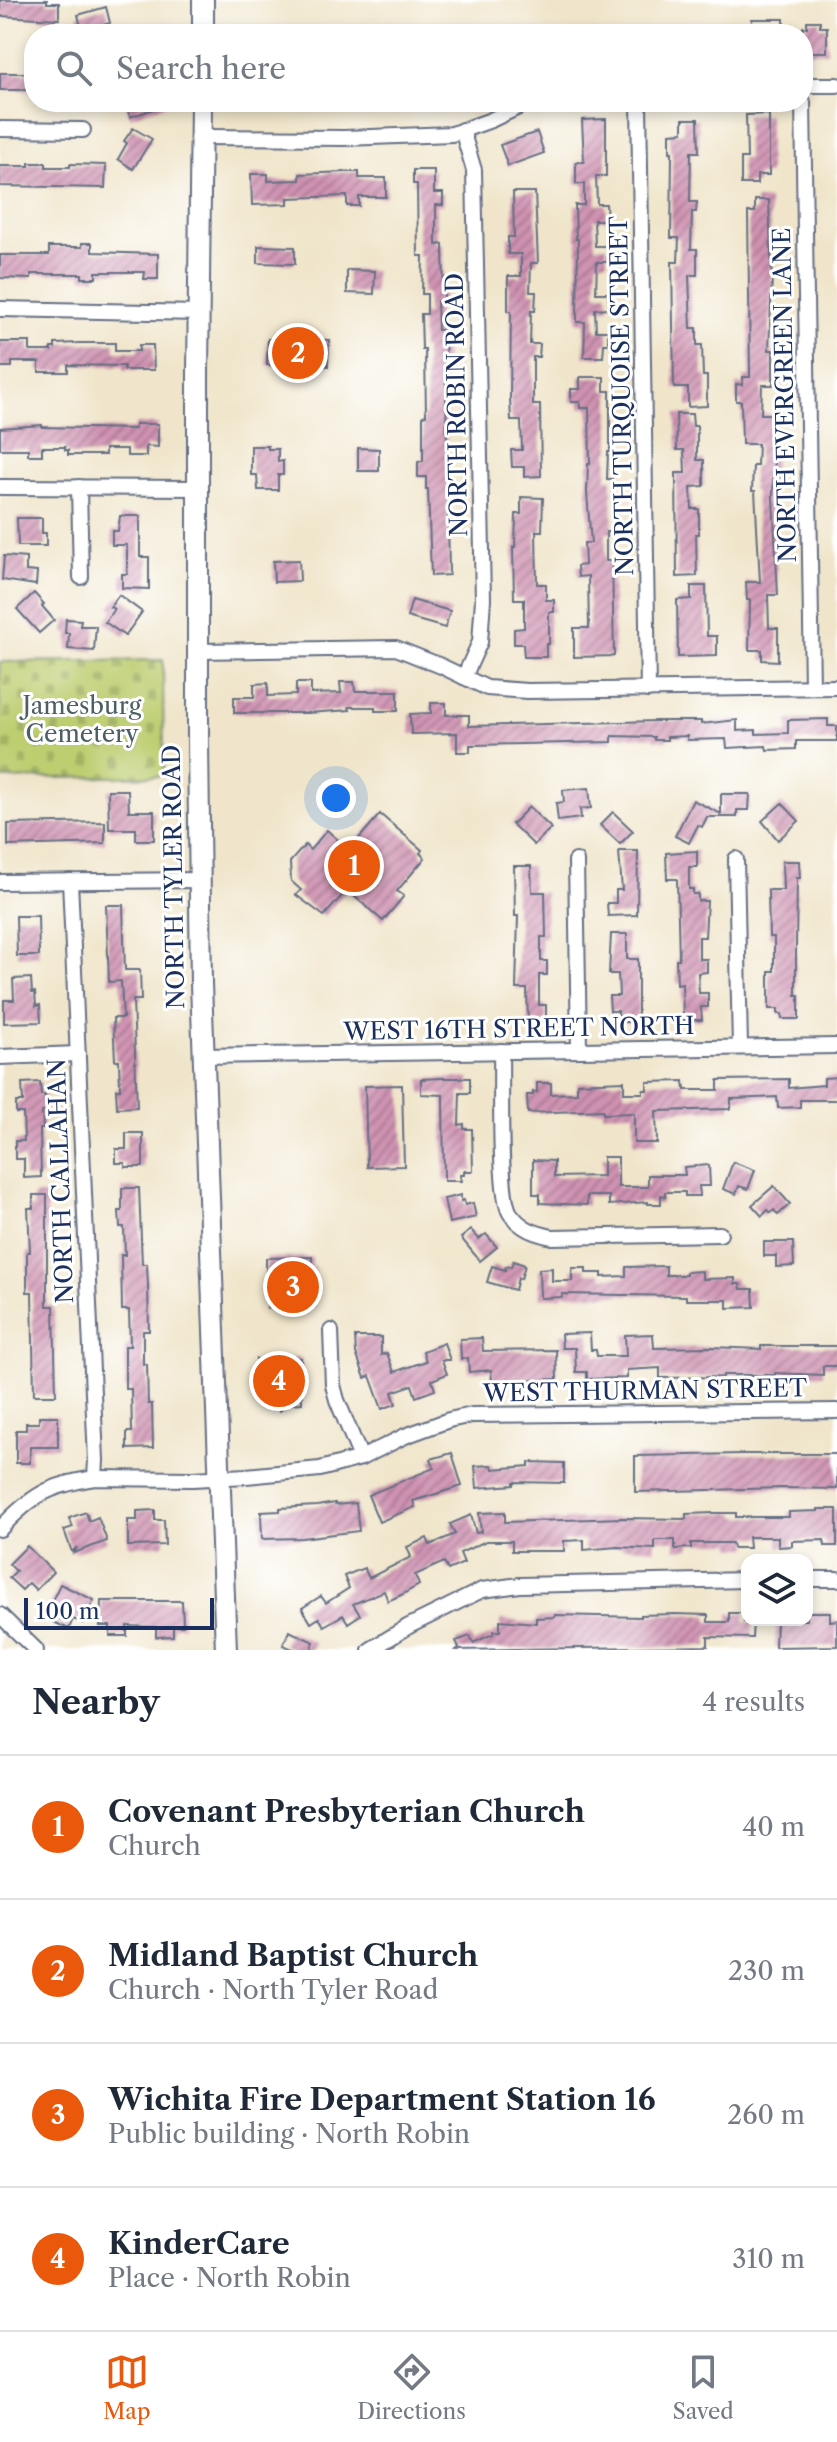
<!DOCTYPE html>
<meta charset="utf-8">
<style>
body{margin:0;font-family:"Libre Caslon Text",serif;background:#f6f6f7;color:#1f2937}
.controls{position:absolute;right:24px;bottom:24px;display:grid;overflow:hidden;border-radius:16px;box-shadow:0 4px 12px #0003}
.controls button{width:72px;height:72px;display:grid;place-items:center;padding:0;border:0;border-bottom:2px solid #e0e1e3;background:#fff;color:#1f2937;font:40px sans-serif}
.scale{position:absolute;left:24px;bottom:20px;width:190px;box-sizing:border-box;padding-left:8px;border:4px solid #1b2f5e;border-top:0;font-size:22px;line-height:28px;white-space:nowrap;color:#1b2f5e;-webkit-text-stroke:6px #fff;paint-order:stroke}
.you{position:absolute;left:336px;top:798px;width:28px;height:28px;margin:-20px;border:6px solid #fff;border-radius:50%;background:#1a73e8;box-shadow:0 0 0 12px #1a73e833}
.badge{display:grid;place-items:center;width:52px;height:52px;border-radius:50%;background:#ea580c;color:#fff;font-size:26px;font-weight:700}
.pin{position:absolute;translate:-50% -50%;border:4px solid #fff;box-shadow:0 2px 8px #0006}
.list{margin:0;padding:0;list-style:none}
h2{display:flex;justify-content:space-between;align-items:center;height:104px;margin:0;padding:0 32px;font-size:34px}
h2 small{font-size:26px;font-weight:400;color:#747a83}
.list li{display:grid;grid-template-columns:52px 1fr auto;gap:24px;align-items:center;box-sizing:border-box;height:144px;padding:0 32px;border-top:2px solid #e0e1e3}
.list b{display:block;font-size:30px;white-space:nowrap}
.list p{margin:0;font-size:26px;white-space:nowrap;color:#747a83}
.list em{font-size:26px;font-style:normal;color:#747a83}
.icon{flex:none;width:44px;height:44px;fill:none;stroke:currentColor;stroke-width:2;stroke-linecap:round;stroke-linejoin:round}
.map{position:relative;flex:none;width:837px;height:1650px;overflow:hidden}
.search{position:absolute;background:#fff;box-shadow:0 4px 12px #0003;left:24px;right:24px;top:24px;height:88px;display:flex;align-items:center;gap:20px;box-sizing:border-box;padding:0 28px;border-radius:32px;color:#747a83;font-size:30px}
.sheet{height:680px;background:#fff}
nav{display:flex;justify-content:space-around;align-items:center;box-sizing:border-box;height:112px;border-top:2px solid #e0e1e3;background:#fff;font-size:22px;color:#747a83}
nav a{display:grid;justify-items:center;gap:4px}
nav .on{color:#ea580c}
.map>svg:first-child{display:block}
.cemetery{fill:url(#cemetery-stones);stroke:#6c7e68;stroke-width:2}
.building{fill:url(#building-hatch)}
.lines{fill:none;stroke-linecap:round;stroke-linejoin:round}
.street-casing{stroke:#666f84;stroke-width:18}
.secondary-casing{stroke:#666f84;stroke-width:24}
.street{stroke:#fff;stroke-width:14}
.secondary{stroke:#fff;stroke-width:20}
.labels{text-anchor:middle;stroke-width:6;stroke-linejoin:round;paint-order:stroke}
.street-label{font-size:24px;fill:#1b2f5e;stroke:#fff}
.park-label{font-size:24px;fill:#4c5f64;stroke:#fff}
</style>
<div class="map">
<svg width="837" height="1650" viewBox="0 0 837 1650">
<defs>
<pattern id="cemetery-stones" width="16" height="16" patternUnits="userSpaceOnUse" patternTransform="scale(2)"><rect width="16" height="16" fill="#bdce71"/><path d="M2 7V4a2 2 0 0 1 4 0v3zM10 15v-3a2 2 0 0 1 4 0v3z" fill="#a2b164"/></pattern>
<pattern id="building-hatch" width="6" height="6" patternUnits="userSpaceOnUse" patternTransform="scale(2)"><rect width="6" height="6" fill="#cf92b1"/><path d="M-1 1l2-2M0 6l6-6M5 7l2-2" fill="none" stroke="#a77893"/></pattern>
</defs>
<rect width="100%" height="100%" fill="#fff"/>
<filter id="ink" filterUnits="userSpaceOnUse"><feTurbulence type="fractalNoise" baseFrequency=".0125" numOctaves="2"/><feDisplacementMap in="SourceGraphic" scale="16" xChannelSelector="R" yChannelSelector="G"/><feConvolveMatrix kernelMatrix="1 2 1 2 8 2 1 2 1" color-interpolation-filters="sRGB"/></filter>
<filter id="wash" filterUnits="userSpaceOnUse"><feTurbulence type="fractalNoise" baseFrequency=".006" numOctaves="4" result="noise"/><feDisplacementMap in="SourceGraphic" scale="32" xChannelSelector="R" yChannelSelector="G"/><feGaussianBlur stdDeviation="1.8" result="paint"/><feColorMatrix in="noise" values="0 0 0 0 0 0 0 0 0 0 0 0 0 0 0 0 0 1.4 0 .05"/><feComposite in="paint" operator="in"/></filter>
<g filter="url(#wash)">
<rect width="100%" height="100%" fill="#f0e5ca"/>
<!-- cemetery -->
<path class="cemetery" d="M163 660 164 776 0 779V662Z"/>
<g id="blocks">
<!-- building -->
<g class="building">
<path d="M0 0H47V3H59V19L0 16Z"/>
<path d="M106 7 110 23 82 31 78 15Z"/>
<rect x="752" y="19" width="32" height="15"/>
<path d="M807 21H820V27H827V52H803V27H807Z"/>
<rect x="0" y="73" width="34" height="17"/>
<path d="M125 102H168L169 104 130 117Z"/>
<path d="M769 114V175H757V184H741V158H747L746 115Z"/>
<path d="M606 119V176H596L597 204H606L607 220H594L595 246H607V262H597L596 293H608L609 308 595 309 596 331H608V344H604L603 357H584L585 322H577L578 239H576L575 205H584V184H576V162H584L582 120Z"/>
<path d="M683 119H698L699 152H691L690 202H697L696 212H692L691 249H697V275H689L691 328H697V345H702L703 376H707V406L688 407V388H674L672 262H678L679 238H671L672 152H670V133L683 132Z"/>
<path d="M133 128 152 139 133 169 118 159 127 143 124 141Z"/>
<path d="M537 132 544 153 508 166 500 145Z"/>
<path d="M29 163H46V167H70V164L106 165 105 188 0 186V166H29Z"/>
<path d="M413 170H434V193H443V205H436V245L443 244 444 301H437L438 330H445L449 575 431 576 428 489H426V477H418V462L423 461V416L426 415 425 349H422L421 314H427V294H422L423 256H418L417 184H413Z"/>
<path d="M346 172H359V178H386V197H359V206H347V196L288 198V204L252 205 251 174H268V181L300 180V174Z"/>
<path d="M513 192H535L538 263H531L530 292H536L535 311H531L530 344H540L539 357H533V405H540L541 476 524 477V467H512L511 450H522L521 421H511L510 398 511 311H508V276H521V254H508V237H514Z"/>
<path d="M755 200H769L772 279 769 350H773V385H762L761 414H771L772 455H774L773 497 778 595H768L769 628H778V661L762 660V650H749L750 600H747L746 582H760L755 491H752L753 466H757L758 444H742L741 401H736V384L743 385V377H750L748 212H755Z"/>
<path d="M82 243H92V252L158 254V279H144L145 272H96V278H82V274H31V279L0 278V255H49V247H82Z"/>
<path d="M258 246 295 247V264L258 263Z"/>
<path d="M347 270 375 271 374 294 347 293Z"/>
<path d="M268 339 329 340 328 366 267 365Z"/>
<path d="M0 342H30V351H51V348H55V344L80 343H115V351H139V345H153L154 370H124V366L68 365V372H39V362H12V367H0Z"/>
<path d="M580 377H604V391H610V452H608L607 479H612L613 532H606V561H612L614 656 574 657V628H589L588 576 578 577 577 566 585 565 584 543H591L587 493 588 464H590L589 408H580V402H571V389H580Z"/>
<path d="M676 414H692L693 426H697V460H704V486L691 487 692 509H699V534H696L697 576 677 577 676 473H685L684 450H677Z"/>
<path d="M135 424H158V447L146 446V456H127V449H105V455H68V450H65V447H42V455H28V449H0V428L42 425V427L135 429Z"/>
<path d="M251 446H268V449H278V462L283 461V475H278V490H258L257 475H251Z"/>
<path d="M358 448 379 449V471H358Z"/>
<path d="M521 497 543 498 542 531H536L537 584H546V600H554V612H549V644H546V657H524L523 644H514V629L524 628V599H514L513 547H515L516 514H521Z"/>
<path d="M120 516H140V557H149V589L122 588V574H127V545H112V531H118Z"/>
<path d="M17 518H42V533H46V546H18Z"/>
<path d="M4 556 26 558V571L37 572 36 585 2 580Z"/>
<path d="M299 560 300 581 274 582 273 561Z"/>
<path d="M691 586H706L707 636H717V656L678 657 677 600 691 599Z"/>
<path d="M34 593 44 604 42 606 54 620 39 633 17 609Z"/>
<path d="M119 595 142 612 125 636 105 622 114 609 110 607Z"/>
<path d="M412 600 450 611 445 628 407 617Z"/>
<path d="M66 619 81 620 80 626H96L94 651 68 649 69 633H65Z"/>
<path d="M340 682H354L355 691H398V711H375V707H349L350 710 307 713H234V697H254V684L268 683V696L296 695V683H311V694L341 693Z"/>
<path d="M431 703H446V715H469V726L657 721H701V724L737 720V731L756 730V734L788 733V720L828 719V726H837V741H796V749L767 750 766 746 727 748 726 739 687 740V736L667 737V740H654V737L612 736V742L470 745V752H457V733L411 734 410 714 431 713Z"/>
<path d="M589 788 591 808 580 809 581 818 558 821 556 803 564 802 563 790Z"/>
<path d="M108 790H128L129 811H154V840H136V829H109Z"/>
<path d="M721 794H750L749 810H737V817H707L702 827 698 825 689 843 675 836 693 800 721 814Z"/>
<path d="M782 803 799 821 778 840 762 821Z"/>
<path d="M529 807 551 828 534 845 512 824Z"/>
<path d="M613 812 633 831 620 844 600 825Z"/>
<path d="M380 814 422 850 420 853 425 858 397 891 404 896 383 921 347 890 324 916 296 895 301 890 291 881 290 862 305 845 310 850 327 830 349 850Z"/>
<path d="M105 822V843L8 846V824Z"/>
<path d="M619 851H638L637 915 608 916 607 903H616V890H622Z"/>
<path d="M697 851V867H689V889H693V894H698V901H707L705 937H699V959H707V972L698 973 699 993H708V1007H701L702 1020H683L682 983 677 984 676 959H679L677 879H667L666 853Z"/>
<path d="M782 861H799L800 878H797L796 947V995H799V1019H782V1014H778V1009H769V971H774V937H769L768 890H783Z"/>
<path d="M514 866H531L532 892H545L546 937H541V961H547V975H539V1005H546V1022H528L527 989H516L518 916H515Z"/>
<path d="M106 905H123L125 970H140L141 1000H133L137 1107 117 1108 116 1089H120L119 1060H115L113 1018H123L121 981 109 982Z"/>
<path d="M16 916H38L39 956H17Z"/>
<path d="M611 934H627V959H638V1022H623V1016H618V1011H610L609 996H619L618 974H609Z"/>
<path d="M31 978 32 993 35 992 36 1006 40 1005 41 1022 4 1023V1000H14L13 979Z"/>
<path d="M837 1077V1100H800V1107L778 1108 777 1097 731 1099V1109L656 1111 657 1143H634V1113L603 1114V1110L528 1113 527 1095H533V1092H537V1083H551V1094L577 1093V1083L624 1081V1093H643V1090H647V1082L684 1081 685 1090H718V1080L789 1079V1088L824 1085V1078Z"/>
<path d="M443 1078H470V1093H460L459 1125 464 1124V1129H472L473 1171H464V1175H460L461 1181H444L443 1095 421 1094V1079Z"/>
<path d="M40 1082 41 1095H45L46 1111 42 1112 43 1129H40L41 1177 24 1178V1159H15V1141H24L23 1113H16V1102H23L22 1083Z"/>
<path d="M402 1085 404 1166 367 1167 365 1086Z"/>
<path d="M126 1133H143V1167H125V1163H116V1149H126Z"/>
<path d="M603 1157H618V1187H648V1175H685L684 1167 709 1165 710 1186H699L700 1196H685V1192H665V1196L661 1195V1204H648V1202L609 1205V1196H587V1205L540 1203V1194H533V1160L554 1161V1177L603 1176Z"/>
<path d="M733 1162 755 1170 748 1189 739 1186 736 1194 723 1189Z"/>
<path d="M774 1186 790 1204 778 1215 774 1210 771 1213 768 1210 762 1216 752 1205Z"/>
<path d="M122 1188H139L142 1264H147L148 1286 149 1331H143V1364H147L148 1404H152L153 1448 127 1449V1432H132L131 1389H125V1346H130L129 1310H122L121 1255H125L124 1227H120L119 1211H122Z"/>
<path d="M33 1195H47V1306H54L56 1395H34L32 1292H27V1252H30L28 1208H33Z"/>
<path d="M461 1195V1201L464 1200 465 1205 473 1203 476 1217 449 1223 444 1199Z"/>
<path d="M471 1230 479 1239 486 1234 497 1247 480 1261 461 1238Z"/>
<path d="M764 1242H793L794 1266 776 1267V1256H764Z"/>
<path d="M312 1257V1268H315L314 1307 267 1308V1293H270L269 1272H266V1258Z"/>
<path d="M513 1261 525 1265 521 1279 518 1278 515 1290 487 1282 492 1266 505 1270 506 1266 511 1267Z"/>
<path d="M666 1266V1275H686V1272L702 1271V1279L735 1278V1284H740L741 1289H753L754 1307 727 1308V1300H686V1296L562 1294V1297L540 1298 539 1269 552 1268V1281H572V1268H586V1273H602V1277L626 1276V1267Z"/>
<path d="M590 1333 591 1350H596L597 1356H626L625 1335 653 1334 654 1348 711 1347 761 1349V1346H837V1366H823V1375L775 1373V1375H723V1377L660 1378V1368L627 1370V1378L587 1379V1372H576L575 1348H562L561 1334Z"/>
<path d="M355 1337H381V1355L387 1353 394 1372 426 1361 423 1351 444 1343 450 1360H442L447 1374 432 1380 435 1390 416 1397 412 1385 392 1392 396 1404 382 1409 370 1376 365 1378 356 1353Z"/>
<path d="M482 1338 483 1351 556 1350 557 1379 492 1382 491 1370 469 1372 468 1358 461 1359 460 1339Z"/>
<path d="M301 1358 302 1403 288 1404 280 1411 273 1404 257 1405 256 1359Z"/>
<path d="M39 1416H58V1447H30V1463H16V1430H26V1423H39Z"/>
<path d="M452 1453 462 1486 413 1501 415 1507 379 1522 368 1495 434 1468 431 1459Z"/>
<path d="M743 1454H837V1489L783 1488 635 1492V1456Z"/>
<path d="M529 1462 564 1463V1483L514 1482V1485L477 1488 475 1466 492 1465 493 1469 529 1466Z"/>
<path d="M335 1503V1505L356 1503 359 1531 302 1538 262 1539 261 1512 280 1511V1508L317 1506Z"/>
<path d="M818 1509H837V1546H825L824 1540 792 1541V1546L778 1547V1537H748L749 1548H733L732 1543H691V1548L675 1549V1540H655V1549L617 1547 584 1550V1540L564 1541V1551H512V1541H486L460 1553 464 1563 448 1570 444 1562 415 1575 419 1585 401 1595 388 1601 384 1591 353 1604 360 1615 348 1623 343 1615 324 1626 319 1618 311 1623 302 1608 321 1596 326 1603 349 1588 344 1576 364 1568 369 1578 411 1557 407 1547 427 1538 430 1545 455 1534 450 1524 471 1515 476 1533 481 1532 479 1513 505 1512V1522L622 1518 686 1519V1514L715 1513H736V1517H789V1512L818 1511Z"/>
<path d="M155 1510V1520H164L165 1545 128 1546V1520H137V1511Z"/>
<path d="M86 1512 89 1521 98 1517 107 1541 74 1553 77 1547 72 1552 64 1530 73 1527 69 1518Z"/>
<path d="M27 1546 53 1572 36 1590 29 1583 22 1590 9 1578 16 1571 9 1564Z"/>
<path d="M60 1584 94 1600 83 1623 73 1619 69 1629 53 1622 58 1611 49 1607Z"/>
<path d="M101 1601H182L183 1626H173V1636L156 1637V1627L127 1626V1636H110V1626H100Z"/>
<path d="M807 1612H830V1621L837 1620V1646L775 1647 776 1620H807Z"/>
<path d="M729 1613H745L744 1622H753L752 1638 708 1637V1646L456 1650 459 1648 456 1641 470 1636 473 1643 493 1634 494 1631H500V1620L536 1623V1618L555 1617V1615L641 1617V1615L674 1614 708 1615V1622H729Z"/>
<path d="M289 1631 314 1642 311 1650H295L283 1645Z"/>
</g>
</g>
</g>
<g filter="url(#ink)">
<use href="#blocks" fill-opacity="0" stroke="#666f84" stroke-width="2"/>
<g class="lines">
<defs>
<g id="street">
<path d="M803 85H837"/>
<path d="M639 102 648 690"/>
<path d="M803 102 812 687"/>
<path d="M0 129 83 130"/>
<path d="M462 130 474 170 483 599 480 642 464 677"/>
<path d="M201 137 344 138 452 134 491 120 529 102"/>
<path d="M0 309 199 313"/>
<path d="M0 487 198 488"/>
<path d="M79 487 81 577"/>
<path d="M198 651 396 648 441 666 487 688 527 691 837 687"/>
<path d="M736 859 740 1047"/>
<path d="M576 861 579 1050"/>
<path d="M70 881 96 1460 95 1478"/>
<path d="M0 882 200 880"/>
<path d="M501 1051C502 1080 498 1194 510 1213 521 1229 534 1233 552 1237L720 1234"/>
<path d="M202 1056 837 1046"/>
<path d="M0 1057 78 1054"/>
<path d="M331 1331 333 1385 337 1400 361 1458"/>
<path d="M0 1529C32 1495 49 1485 95 1478L193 1479 246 1476 320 1469 361 1458 405 1436 449 1420 472 1415 837 1411"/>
<path d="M807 1579H837"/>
<path d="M0 1615 36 1650"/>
<path d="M370 1650 409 1626 482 1590 520 1585 747 1580"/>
</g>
<g id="secondary">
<path d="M203 34V0"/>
<path d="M201 102 198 373V742L201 984 226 1650"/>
</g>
</defs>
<!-- street casing -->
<use href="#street" class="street-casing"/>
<!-- secondary casing -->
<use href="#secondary" class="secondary-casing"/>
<!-- street -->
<use href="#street" class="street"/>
<!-- secondary -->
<use href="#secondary" class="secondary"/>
</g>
</g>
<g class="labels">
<!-- street labels -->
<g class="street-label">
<text transform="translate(785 395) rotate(-91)" y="8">NORTH EVERGREEN LANE</text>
<text transform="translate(622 396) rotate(-91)" y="8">NORTH TURQUOISE STREET</text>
<text transform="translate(457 405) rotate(-91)" y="8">NORTH ROBIN ROAD</text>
<text transform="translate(174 877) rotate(-91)" y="8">NORTH TYLER ROAD</text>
<text transform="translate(519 1029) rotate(-1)" y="8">WEST 16TH STREET NORTH</text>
<text transform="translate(61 1181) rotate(-92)" y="8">NORTH CALLAHAN</text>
<text transform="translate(645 1391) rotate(-1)" y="8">WEST THURMAN STREET</text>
</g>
<!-- park labels -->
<g class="park-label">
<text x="82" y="714">Jamesburg<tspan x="82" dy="28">Cemetery</tspan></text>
</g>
</g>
</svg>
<div class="controls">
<button><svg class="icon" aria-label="layers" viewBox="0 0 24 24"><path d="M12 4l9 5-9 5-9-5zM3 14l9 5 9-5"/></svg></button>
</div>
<div class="scale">100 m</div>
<div class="you"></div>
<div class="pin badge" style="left:354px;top:866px">1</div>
<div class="pin badge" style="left:298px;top:353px">2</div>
<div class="pin badge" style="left:293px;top:1287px">3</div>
<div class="pin badge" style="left:279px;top:1381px">4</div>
<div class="search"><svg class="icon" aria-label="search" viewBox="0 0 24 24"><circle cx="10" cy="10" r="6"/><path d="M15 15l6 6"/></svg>Search here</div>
</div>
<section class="sheet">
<h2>Nearby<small>4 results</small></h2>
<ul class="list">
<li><span class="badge">1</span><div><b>Covenant Presbyterian Church</b><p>Church</p></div><em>40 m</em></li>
<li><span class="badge">2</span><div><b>Midland Baptist Church</b><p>Church · North Tyler Road</p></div><em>230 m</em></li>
<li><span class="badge">3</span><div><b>Wichita Fire Department Station 16</b><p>Public building · North Robin</p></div><em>260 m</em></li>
<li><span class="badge">4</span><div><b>KinderCare</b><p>Place · North Robin</p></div><em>310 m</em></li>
</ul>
</section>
<nav>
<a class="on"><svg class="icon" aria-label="map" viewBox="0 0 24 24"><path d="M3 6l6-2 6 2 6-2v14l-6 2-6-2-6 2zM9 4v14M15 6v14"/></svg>Map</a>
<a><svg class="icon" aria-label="directions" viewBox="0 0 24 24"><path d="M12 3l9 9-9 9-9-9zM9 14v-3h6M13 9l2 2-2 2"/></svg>Directions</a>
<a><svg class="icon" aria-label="saved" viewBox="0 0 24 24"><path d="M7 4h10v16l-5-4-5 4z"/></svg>Saved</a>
</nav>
